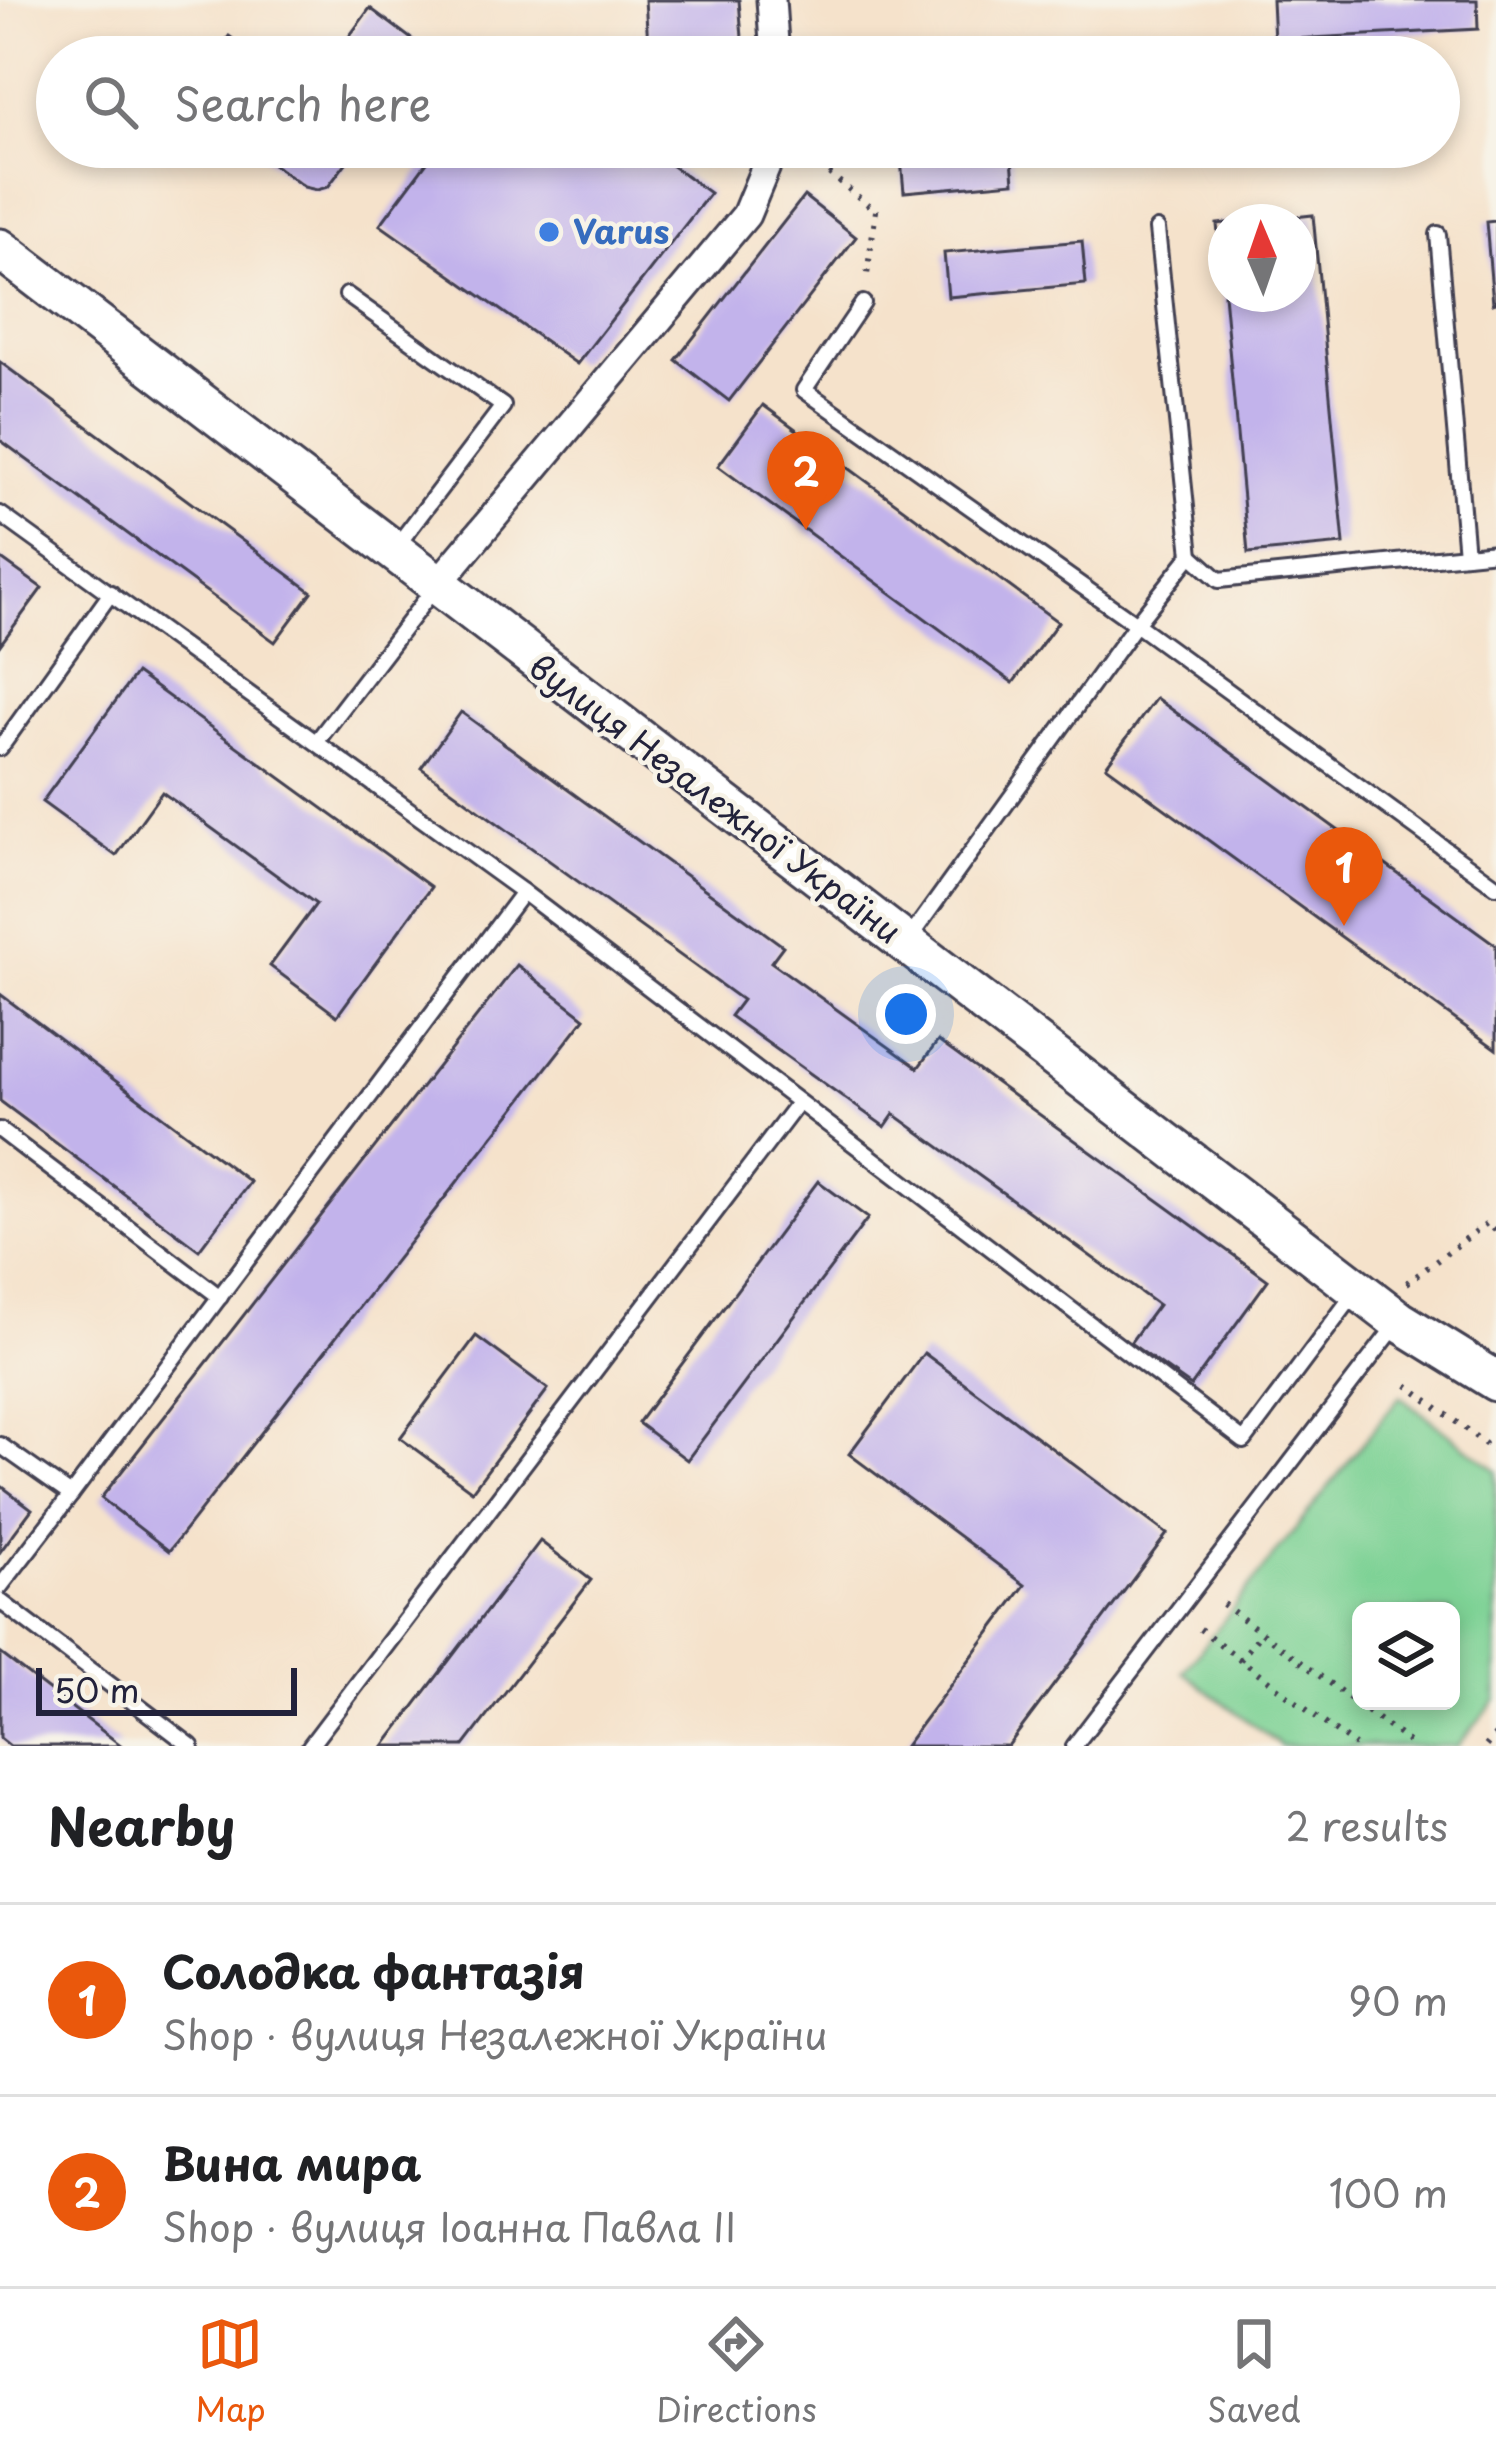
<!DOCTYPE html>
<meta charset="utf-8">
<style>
body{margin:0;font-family:"Playpen Sans",sans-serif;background:#f6f6f6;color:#202124}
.controls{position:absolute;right:36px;bottom:36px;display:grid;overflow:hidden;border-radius:18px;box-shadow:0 6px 18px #0003}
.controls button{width:108px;height:108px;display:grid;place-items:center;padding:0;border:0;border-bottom:3px solid #e0e0e0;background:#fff;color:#202124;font:60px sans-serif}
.compass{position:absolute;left:1208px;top:204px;width:108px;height:108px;border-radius:50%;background:#fff;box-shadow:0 6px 18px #0003;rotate:358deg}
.scale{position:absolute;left:36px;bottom:30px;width:261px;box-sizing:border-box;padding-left:12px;border:6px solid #22223b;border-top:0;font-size:33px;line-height:42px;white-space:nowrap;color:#22223b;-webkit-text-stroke:9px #f7f3e8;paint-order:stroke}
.you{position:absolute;left:906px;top:1014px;width:42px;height:42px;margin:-30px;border:9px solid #fff;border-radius:50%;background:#1a73e8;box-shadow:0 0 0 18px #1a73e833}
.badge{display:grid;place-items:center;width:78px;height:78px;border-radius:50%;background:#ea580c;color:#fff;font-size:39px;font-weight:700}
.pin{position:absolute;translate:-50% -99px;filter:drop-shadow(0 3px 6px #0008)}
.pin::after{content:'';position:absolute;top:63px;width:42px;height:36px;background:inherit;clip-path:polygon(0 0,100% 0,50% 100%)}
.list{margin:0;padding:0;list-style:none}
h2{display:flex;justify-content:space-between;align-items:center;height:156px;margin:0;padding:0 48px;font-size:51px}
h2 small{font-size:39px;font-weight:400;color:#757577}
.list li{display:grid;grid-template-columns:78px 1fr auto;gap:36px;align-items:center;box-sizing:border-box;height:192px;padding:0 48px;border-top:3px solid #e0e0e0}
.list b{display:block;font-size:45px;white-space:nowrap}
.list p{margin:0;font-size:39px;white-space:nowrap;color:#757577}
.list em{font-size:39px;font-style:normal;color:#757577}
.icon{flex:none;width:66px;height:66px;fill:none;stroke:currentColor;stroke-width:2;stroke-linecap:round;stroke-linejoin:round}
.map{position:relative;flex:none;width:1496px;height:1746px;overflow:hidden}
.search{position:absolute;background:#fff;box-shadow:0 6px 18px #0003;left:36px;right:36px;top:36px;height:132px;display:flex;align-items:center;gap:30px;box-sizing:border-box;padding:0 42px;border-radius:66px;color:#757577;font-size:45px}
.sheet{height:540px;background:#fff}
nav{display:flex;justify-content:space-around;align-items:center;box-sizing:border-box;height:168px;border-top:3px solid #e0e0e0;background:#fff;font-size:33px;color:#757577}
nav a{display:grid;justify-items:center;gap:6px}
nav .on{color:#ea580c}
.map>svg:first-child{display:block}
.green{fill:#7ed295;stroke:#507a68;stroke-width:3;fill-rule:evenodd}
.building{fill:#c2b3eb}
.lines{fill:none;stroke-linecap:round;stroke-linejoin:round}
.lane-casing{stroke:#423f51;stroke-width:20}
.street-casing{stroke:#423f51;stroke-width:33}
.secondary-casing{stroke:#423f51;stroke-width:45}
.path{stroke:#423f51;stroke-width:6;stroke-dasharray:3 9;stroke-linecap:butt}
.lane{stroke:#fff;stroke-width:14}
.street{stroke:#fff;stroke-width:27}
.secondary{stroke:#fff;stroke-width:39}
.shop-dot{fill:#3f7fe0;stroke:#f7f3e8;stroke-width:4.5}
.labels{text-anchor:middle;stroke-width:9;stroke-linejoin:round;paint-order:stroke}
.shop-label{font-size:33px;font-weight:bold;fill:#366cbe;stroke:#f7f3e8;text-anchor:start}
.street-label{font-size:33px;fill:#22223b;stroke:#f7f3e8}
</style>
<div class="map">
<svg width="1496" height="1746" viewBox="0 0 1496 1746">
<rect width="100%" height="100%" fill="#f7f3e8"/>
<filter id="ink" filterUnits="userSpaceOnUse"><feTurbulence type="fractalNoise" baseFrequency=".00833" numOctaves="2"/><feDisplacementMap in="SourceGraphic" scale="24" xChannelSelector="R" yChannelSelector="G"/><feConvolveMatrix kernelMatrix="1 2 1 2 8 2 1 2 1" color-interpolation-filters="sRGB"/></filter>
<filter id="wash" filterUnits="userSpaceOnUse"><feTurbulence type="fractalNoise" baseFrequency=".004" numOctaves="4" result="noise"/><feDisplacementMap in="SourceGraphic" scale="48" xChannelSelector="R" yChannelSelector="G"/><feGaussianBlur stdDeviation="2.7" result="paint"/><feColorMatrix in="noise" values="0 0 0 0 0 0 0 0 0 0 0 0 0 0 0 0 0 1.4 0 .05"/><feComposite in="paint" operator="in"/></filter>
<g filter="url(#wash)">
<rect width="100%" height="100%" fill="#f5e2cb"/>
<!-- green -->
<path class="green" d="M1400 1396 1496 1470V1700L1457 1746H1281L1183 1672ZM1361 1611H1451V1701H1361Z"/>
<g id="blocks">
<!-- building -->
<g class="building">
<path d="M645 0H739L743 50 649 57Z"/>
<path d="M1272 0H1477L1478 29 1274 40Z"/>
<path d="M370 8 429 52 425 57H334Z"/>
<path d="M229 36 257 57H214Z"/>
<path d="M250 147H358L328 187 317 190 304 187Z"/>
<path d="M438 147H646L710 193 577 364 380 225Z"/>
<path d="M927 147H1011L1014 182 904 192 900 149Z"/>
<path d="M804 196 856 237 729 401 676 360Z"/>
<path d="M1313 215 1344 544 1248 553 1224 294H1298V222H1275V219Z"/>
<path d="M1496 221V302L1493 303 1486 222Z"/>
<path d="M1226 223V284H1223L1217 224Z"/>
<path d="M1082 241 1086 284 948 297 944 253Z"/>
<path d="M0 362 312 592 275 642 0 440Z"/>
<path d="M763 405 1058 622 1013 683 718 466Z"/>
<path d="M0 558 42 588 0 645Z"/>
<path d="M136 673 431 887 337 1016 270 966 316 904 162 792 116 856 42 802Z"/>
<path d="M1156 698 1496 945V1049L1106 766Z"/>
<path d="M461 712 783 946 771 962 918 1068 938 1041 1268 1280 1191 1386 1130 1343 1158 1305 894 1114 885 1127 730 1016 742 1000 421 768Z"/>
<path d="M517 965 585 1018 169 1551 101 1498Z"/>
<path d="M0 994 250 1182 199 1250 0 1101Z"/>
<path d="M818 1181 868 1218 687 1460 638 1423Z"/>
<path d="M476 1336 548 1389 472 1491 400 1438Z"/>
<path d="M924 1353 1167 1534 1008 1746H905L1025 1585 849 1454Z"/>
<path d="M0 1485 32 1509 0 1552Z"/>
<path d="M540 1541 591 1580 464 1746H384Z"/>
<path d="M0 1653 122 1746H10L0 1738Z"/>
</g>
</g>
</g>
<g filter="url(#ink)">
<use href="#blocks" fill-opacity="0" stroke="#423f51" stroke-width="3"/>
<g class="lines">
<defs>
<g id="lane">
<path d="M1438 234 1466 555"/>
<path d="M347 295 503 406 396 547"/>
<path d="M863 303 804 390 1136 624 1191 555 1157 229"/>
<path d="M0 514 523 892 1244 1441 1354 1294"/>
<path d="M1191 555 1219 580 1496 552"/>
<path d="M317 741 436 586"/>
<path d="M0 748 111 593"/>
<path d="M908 940 1136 624 1496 886"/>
<path d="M0 1130 220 1297"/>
<path d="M0 1445 71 1495 0 1587"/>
<path d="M71 1495 523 892"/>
<path d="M0 1601 191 1746"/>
<path d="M310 1746 798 1103"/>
<path d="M1074 1746 1396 1325"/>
</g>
<g id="street">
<path d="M771 0 775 57"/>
<path d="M436 586 746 215 774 147"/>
</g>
<path id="secondary" d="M0 249 1399 1321 1496 1381"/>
</defs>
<!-- lane casing -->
<use href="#lane" class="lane-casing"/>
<!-- street casing -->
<use href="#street" class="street-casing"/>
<!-- secondary casing -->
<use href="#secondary" class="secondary-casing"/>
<!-- path -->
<g class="path">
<path d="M801 151 876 211 866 282"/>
<path d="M1407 1283 1487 1223 1496 1231"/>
<path d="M1407 1385 1496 1452"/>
<path d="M1223 1604 1414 1746"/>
<path d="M1200 1629 1355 1746"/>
<path d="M1240 1660 1262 1632"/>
<path d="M1486 1746 1496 1734"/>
</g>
<!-- lane -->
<use href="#lane" class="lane"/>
<!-- street -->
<use href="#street" class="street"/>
<!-- secondary -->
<use href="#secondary" class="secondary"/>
</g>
</g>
<!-- markers -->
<circle class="shop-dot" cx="549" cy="232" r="12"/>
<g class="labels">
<!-- shop labels -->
<g class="shop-label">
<text x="573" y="244">Varus</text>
</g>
<!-- street labels -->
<g class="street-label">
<text transform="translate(715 799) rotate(37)" y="12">вулиця Незалежної України</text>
</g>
</g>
</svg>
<div class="controls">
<button><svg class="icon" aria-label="layers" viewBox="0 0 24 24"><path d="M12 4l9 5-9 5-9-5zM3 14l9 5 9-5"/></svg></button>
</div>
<svg class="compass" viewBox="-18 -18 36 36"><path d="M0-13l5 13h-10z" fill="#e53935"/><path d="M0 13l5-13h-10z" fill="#757577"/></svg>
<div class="scale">50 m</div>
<div class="you"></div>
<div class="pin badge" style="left:1344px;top:926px">1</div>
<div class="pin badge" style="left:806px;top:530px">2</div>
<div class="search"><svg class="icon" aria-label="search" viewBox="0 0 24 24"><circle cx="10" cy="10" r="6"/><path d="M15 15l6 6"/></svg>Search here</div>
</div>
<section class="sheet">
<h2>Nearby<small>2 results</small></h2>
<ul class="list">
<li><span class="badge">1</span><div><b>Солодка фантазія</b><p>Shop · вулиця Незалежної України</p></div><em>90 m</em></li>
<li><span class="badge">2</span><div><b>Вина мира</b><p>Shop · вулиця Іоанна Павла ІІ</p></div><em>100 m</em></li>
</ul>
</section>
<nav>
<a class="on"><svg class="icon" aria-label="map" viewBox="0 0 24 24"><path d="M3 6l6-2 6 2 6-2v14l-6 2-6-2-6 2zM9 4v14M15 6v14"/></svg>Map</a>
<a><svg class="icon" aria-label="directions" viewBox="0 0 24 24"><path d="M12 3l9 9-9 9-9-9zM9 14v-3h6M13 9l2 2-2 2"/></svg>Directions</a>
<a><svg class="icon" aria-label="saved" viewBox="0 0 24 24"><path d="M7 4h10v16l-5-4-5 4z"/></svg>Saved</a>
</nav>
